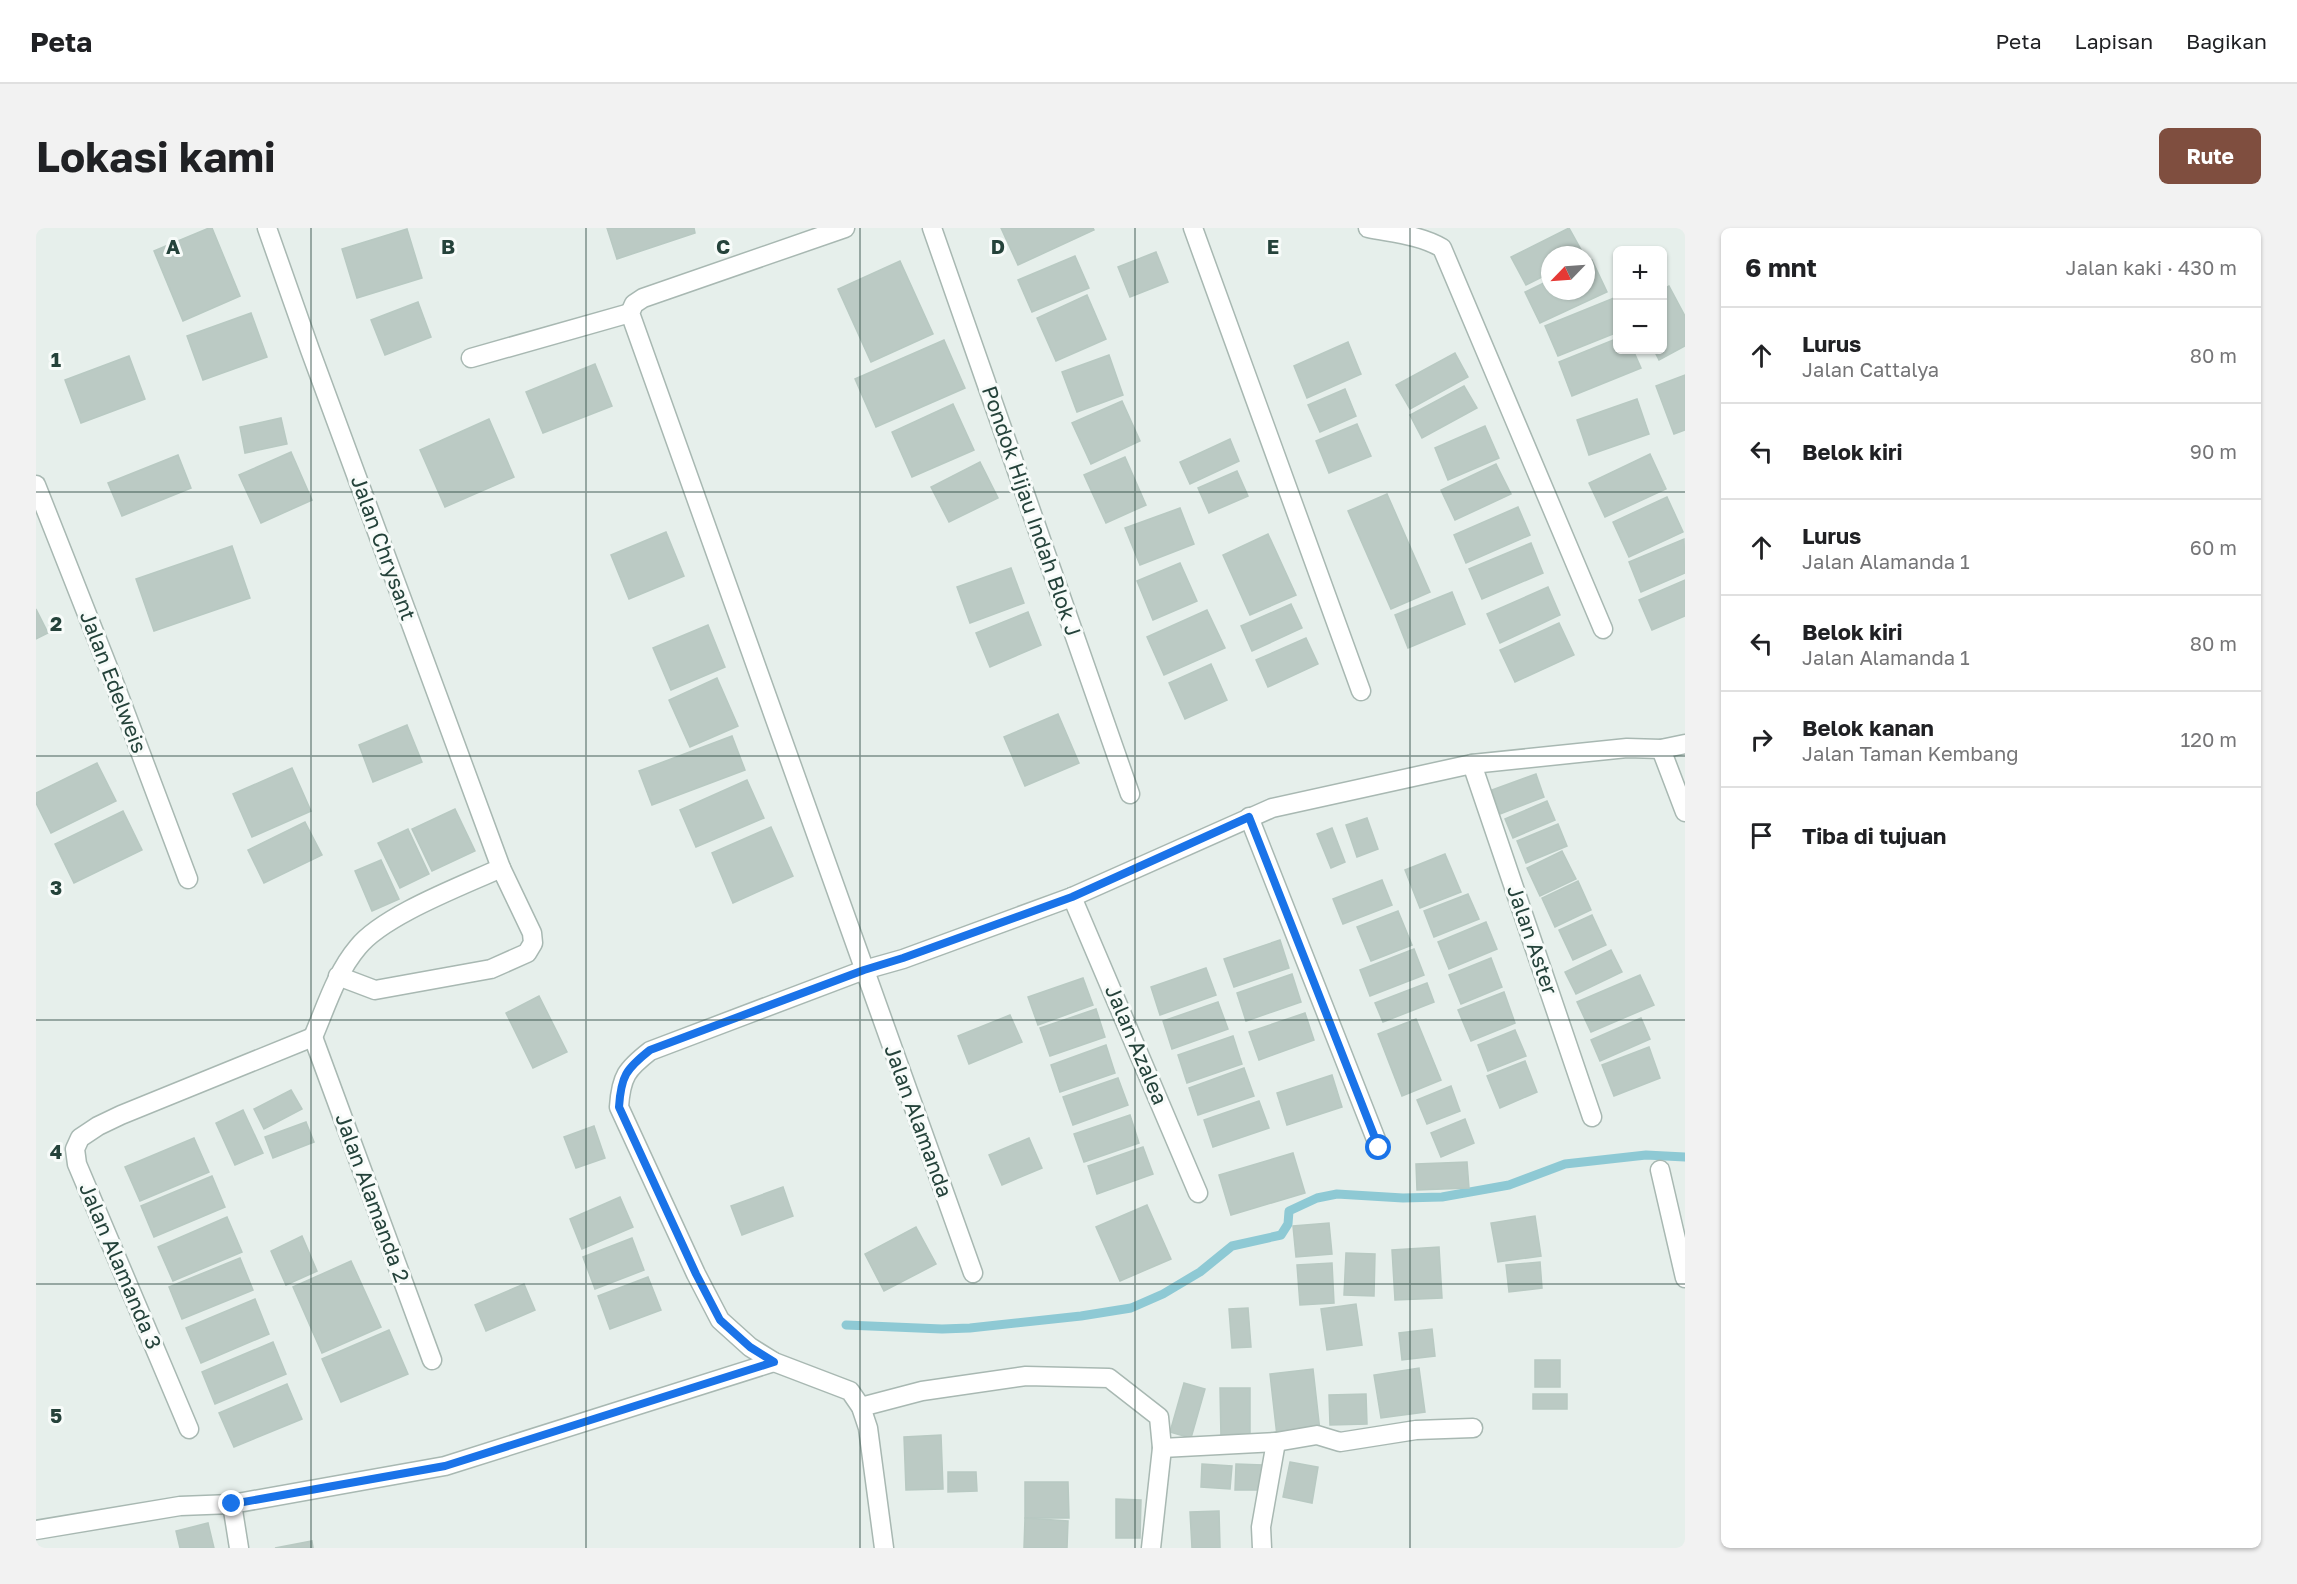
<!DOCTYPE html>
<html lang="id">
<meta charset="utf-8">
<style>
body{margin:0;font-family:"Golos Text",sans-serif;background:#f2f2f2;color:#202124}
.controls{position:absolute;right:18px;top:18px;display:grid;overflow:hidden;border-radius:9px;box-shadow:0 2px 4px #0004}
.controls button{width:54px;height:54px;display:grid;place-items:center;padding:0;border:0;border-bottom:2px solid #e0e0e0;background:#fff;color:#202124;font:30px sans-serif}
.compass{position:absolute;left:1505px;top:18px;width:54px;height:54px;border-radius:50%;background:#fff;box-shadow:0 2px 4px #0004;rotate:245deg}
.stop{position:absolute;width:18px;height:18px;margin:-14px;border:4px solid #1a73e8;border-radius:50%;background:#fff}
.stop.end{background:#1a73e8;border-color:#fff;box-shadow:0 2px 6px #0008}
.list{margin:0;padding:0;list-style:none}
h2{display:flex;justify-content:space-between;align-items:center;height:78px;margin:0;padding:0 24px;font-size:26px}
h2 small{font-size:20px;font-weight:400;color:#757577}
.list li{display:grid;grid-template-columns:39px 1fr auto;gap:18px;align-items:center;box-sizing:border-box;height:96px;padding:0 24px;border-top:2px solid #e0e0e0}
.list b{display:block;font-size:22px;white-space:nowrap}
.list p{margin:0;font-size:20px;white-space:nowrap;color:#757577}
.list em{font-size:20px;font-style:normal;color:#757577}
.icon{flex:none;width:33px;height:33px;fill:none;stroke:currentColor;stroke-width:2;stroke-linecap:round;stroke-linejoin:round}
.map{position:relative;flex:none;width:1649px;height:1320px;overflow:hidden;border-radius:9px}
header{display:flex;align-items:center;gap:36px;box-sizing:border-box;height:84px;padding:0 30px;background:#fff;border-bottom:2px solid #e0e0e0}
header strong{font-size:28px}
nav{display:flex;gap:33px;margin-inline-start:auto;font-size:21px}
.intro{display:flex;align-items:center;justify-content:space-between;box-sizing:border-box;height:144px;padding:0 36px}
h1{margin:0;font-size:42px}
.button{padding:15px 27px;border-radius:9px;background:#7f4e3f;color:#fff;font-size:21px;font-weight:700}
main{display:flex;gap:36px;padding:0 36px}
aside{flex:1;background:#fff;border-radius:9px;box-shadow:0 2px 4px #0004}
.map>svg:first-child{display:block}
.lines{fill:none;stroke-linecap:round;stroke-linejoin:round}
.stream{stroke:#8ec9d4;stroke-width:9}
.building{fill:#bbcac4;stroke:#b8c9c2;stroke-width:1.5}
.minor-casing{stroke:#a8b8b2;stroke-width:21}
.minor{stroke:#fff;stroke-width:18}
.route{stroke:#1a73e8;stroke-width:8}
.grid{fill:none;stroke:#24423a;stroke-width:1.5;stroke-opacity:0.55}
.labels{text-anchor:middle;stroke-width:6;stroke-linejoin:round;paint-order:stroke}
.street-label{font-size:21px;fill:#24423a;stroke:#f7fbf9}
.grid-label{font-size:20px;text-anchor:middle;font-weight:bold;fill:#24423a;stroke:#f7fbf9;stroke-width:6;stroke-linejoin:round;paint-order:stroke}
</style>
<header>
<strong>Peta</strong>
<nav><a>Peta</a><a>Lapisan</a><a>Bagikan</a></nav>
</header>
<div class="intro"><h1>Lokasi kami</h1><a class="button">Rute</a></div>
<main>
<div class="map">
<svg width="1649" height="1320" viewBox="0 0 1649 1320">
<rect width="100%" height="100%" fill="#e6efeb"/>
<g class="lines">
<!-- stream -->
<path class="stream" d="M810 1097 906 1101 934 1100 1045 1088 1095 1080 1127 1066 1164 1044 1196 1018 1245 1007 1252 996 1253 983 1281 970 1301 966 1367 970 1406 969 1473 957 1529 936 1610 927 1649 929"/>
</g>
<!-- building -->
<g class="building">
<path d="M173 0H176L204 68 147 93 118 23Z"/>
<path d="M571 0H658L659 5 581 31Z"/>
<path d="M965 0H1057L1058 2 982 37Z"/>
<path d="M1533 0 1548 27H1514V45L1490 57 1475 29Z"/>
<path d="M371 1 386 50 321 70 306 21Z"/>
<path d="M1120 24 1132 54 1094 69 1082 39Z"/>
<path d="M1039 28 1053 60 996 84 982 52Z"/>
<path d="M1556 32 1571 64 1504 95 1489 64 1514 52V63H1550V35Z"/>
<path d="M864 33 897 106 835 134 802 61Z"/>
<path d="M1633 58 1649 88V118L1623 132 1618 122H1626V62Z"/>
<path d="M1051 67 1070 111 1020 133 1001 90Z"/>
<path d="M1578 70 1582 79V104L1522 128 1509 98Z"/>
<path d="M382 74 395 109 349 127 335 92Z"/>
<path d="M215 85 231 129 167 152 151 108Z"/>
<path d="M1582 110V122H1597L1605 140 1536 168 1523 134Z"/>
<path d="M908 112 929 160 840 199 819 151Z"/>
<path d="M1312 114 1325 146 1271 170 1258 138Z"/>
<path d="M1419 125 1432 149 1374 181 1360 157Z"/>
<path d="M1073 127 1087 167 1041 184 1026 144Z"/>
<path d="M93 128 109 171 45 195 29 152Z"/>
<path d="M559 136 576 178 507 205 490 164Z"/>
<path d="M1649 147V202L1638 206 1620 158Z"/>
<path d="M1428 158 1441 180 1386 210 1374 187Z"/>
<path d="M1309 161 1320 188 1284 204 1272 177Z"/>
<path d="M1601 171 1613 206 1553 227 1541 192Z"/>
<path d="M1086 173 1104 213 1055 236 1036 195Z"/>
<path d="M917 176 938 222 876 249 856 204Z"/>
<path d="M245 190 251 216 209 225 204 199Z"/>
<path d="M453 191 478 249 409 279 384 222Z"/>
<path d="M1321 196 1335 228 1293 245 1280 213Z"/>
<path d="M1449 198 1463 230 1412 252 1399 220Z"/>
<path d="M1194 211 1203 233 1154 256 1144 234Z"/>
<path d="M255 224 276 272 225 295 203 247Z"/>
<path d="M1614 226 1630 261 1569 289 1553 255Z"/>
<path d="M142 227 155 260 86 288 72 255Z"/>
<path d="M1089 229 1110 277 1070 295 1048 247Z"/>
<path d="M944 234 962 270 913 294 895 259Z"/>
<path d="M1460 236 1475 266 1419 292 1405 262Z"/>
<path d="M1201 243 1212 268 1173 285 1162 260Z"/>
<path d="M1351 266 1394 364 1355 381 1312 283Z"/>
<path d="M1631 269 1647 304 1593 329 1577 294Z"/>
<path d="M1482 279 1494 307 1430 335 1418 307Z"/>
<path d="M1144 280 1158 316 1104 337 1089 300Z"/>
<path d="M630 304 648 348 593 371 575 327Z"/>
<path d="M1232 306 1260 367 1214 387 1187 327Z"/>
<path d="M1648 311 1649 345 1605 364 1593 334Z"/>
<path d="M1495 315 1507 345 1446 371 1433 341Z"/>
<path d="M196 318 214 370 118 403 100 351Z"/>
<path d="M1144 335 1161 373 1117 392 1101 353Z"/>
<path d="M975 340 988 375 934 395 921 359Z"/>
<path d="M1649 352V388L1616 402 1603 372Z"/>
<path d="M1512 359 1524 387 1464 415 1451 386Z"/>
<path d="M1416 364 1429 396 1372 420 1359 387Z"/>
<path d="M1255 376 1266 400 1216 423 1205 398Z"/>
<path d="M0 381 12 405 0 411Z"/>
<path d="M1171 382 1189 420 1128 447 1111 409Z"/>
<path d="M992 384 1005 417 954 439 940 405Z"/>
<path d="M1523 395 1538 427 1479 454 1464 422Z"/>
<path d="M672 397 689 439 635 462 617 420Z"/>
<path d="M1270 410 1282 436 1232 459 1220 432Z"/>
<path d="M1175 436 1191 472 1149 491 1133 455Z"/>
<path d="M681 450 702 498 654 519 633 472Z"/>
<path d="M1022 486 1043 535 989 558 968 509Z"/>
<path d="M371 497 386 534 337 554 323 517Z"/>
<path d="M696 508 709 542 616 577 603 543Z"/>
<path d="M61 535 80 573 15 605 0 575V565Z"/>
<path d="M256 540 275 583 216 609 197 566Z"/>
<path d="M1500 546 1508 569 1464 586 1456 562Z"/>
<path d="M711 552 728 590 660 619 644 582Z"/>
<path d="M1511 573 1519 592 1477 610 1469 591Z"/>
<path d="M419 581 439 623 396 643 376 601Z"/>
<path d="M87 583 106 622 38 655 19 616Z"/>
<path d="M1331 590 1342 621 1321 629 1310 597Z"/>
<path d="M269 594 286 627 228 655 212 622Z"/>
<path d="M1522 596 1531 618 1490 635 1481 613Z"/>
<path d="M735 599 757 648 697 675 676 625Z"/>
<path d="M1296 600 1309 634 1295 640 1281 606Z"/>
<path d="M372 601 393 646 364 660 342 615Z"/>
<path d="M1526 623 1540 651 1504 668 1491 640Z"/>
<path d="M1409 626 1425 664 1384 680 1369 642Z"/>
<path d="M345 632 363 671 336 683 319 643Z"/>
<path d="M1346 652 1356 677 1307 696 1297 671Z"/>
<path d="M1542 653 1555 682 1519 699 1506 670Z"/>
<path d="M1432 666 1443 691 1398 709 1388 683Z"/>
<path d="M1362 683 1376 717 1335 733 1321 699Z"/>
<path d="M1556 687 1570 717 1537 732 1523 702Z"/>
<path d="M1450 694 1461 721 1413 741 1402 714Z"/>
<path d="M1244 712 1253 740 1198 759 1188 731Z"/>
<path d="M1378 721 1388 747 1334 768 1324 742Z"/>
<path d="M1575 722 1586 744 1540 766 1529 744Z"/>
<path d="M1455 730 1466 759 1425 776 1413 747Z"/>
<path d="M1170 740 1180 767 1124 787 1115 759Z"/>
<path d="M1256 746 1265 774 1210 793 1201 765Z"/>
<path d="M1604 747 1618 777 1555 804 1541 774Z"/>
<path d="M1047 750 1057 777 1002 797 992 769Z"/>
<path d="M1391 755 1398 774 1347 794 1339 775Z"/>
<path d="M1468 764 1479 795 1435 813 1422 782Z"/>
<path d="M503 768 531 824 497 840 470 785Z"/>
<path d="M1182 774 1192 801 1136 821 1127 793Z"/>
<path d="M1060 781 1069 809 1014 828 1004 800Z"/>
<path d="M1269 785 1278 812 1223 832 1213 804Z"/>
<path d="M974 787 986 814 933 836 922 808Z"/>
<path d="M1605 790 1614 811 1564 833 1555 812Z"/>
<path d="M1380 791 1405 852 1366 868 1342 806Z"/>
<path d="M1479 802 1490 828 1452 843 1442 817Z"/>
<path d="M1197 808 1206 836 1151 855 1142 827Z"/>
<path d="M1070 817 1079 845 1024 864 1015 837Z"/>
<path d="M1613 819 1624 850 1578 868 1566 837Z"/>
<path d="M1489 833 1501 864 1464 880 1451 848Z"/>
<path d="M1208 840 1218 868 1162 887 1153 860Z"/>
<path d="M1296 847 1306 879 1251 897 1241 865Z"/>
<path d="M1082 850 1092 877 1037 897 1027 869Z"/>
<path d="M1415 858 1424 883 1391 896 1381 872Z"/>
<path d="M255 862 266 881 228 901 218 881Z"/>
<path d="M1223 873 1233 900 1177 919 1168 892Z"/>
<path d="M207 882 227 925 199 937 180 895Z"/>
<path d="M1094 887 1103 915 1048 934 1038 906Z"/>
<path d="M1429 891 1438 915 1405 929 1395 905Z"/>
<path d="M270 894 278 914 237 930 229 909Z"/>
<path d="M558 898 569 930 540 940 528 909Z"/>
<path d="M158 910 173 944 104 973 89 939Z"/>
<path d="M993 910 1006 940 966 957 953 927Z"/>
<path d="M1107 919 1117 946 1061 966 1052 938Z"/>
<path d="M1257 925 1269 965 1195 987 1183 947Z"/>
<path d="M1431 934 1433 960 1381 962 1380 936Z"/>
<path d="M176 948 189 979 118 1009 105 978Z"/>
<path d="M747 959 757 988 706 1007 695 978Z"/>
<path d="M584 969 597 999 546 1021 534 991Z"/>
<path d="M1111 977 1135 1031 1084 1053 1060 999Z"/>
<path d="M1499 988 1505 1028 1462 1034 1455 995Z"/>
<path d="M191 989 206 1024 137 1053 122 1019Z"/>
<path d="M1293 995 1296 1026 1260 1029 1257 998Z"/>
<path d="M880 999 900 1036 848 1063 829 1026Z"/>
<path d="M266 1008 281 1043 250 1057 235 1023Z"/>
<path d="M596 1010 608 1042 559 1061 547 1029Z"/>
<path d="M1403 1019 1406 1070 1359 1072 1356 1022Z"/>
<path d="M1310 1025 1339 1026 1338 1068 1308 1067Z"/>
<path d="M204 1030 217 1062 146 1091 133 1059Z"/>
<path d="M315 1033 345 1099 286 1125 257 1059Z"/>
<path d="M1504 1034 1506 1060 1473 1064 1470 1037Z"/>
<path d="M1296 1035 1298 1075 1264 1077 1261 1037Z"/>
<path d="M612 1049 625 1082 574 1101 562 1068Z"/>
<path d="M488 1056 499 1082 450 1103 439 1077Z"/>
<path d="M219 1071 233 1106 165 1135 150 1100Z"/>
<path d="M1320 1076 1326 1117 1291 1122 1285 1081Z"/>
<path d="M1212 1080 1215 1119 1196 1120 1193 1081Z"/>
<path d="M1396 1101 1399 1128 1366 1132 1363 1105Z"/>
<path d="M353 1102 372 1146 305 1174 286 1131Z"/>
<path d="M237 1114 250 1146 179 1176 166 1144Z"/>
<rect x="1499" y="1132" width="25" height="27"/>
<path d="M1383 1140 1389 1184 1345 1190 1338 1147Z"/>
<path d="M1277 1141 1284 1203 1241 1208 1234 1146Z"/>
<path d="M1148 1155 1169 1161 1155 1210 1134 1204Z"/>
<path d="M251 1156 266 1191 198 1219 183 1185Z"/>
<path d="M1184 1160H1214V1210H1185Z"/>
<path d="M1330 1166 1331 1196 1294 1197 1293 1167Z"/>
<rect x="1497" y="1166" width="34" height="15"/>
<path d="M905 1207 907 1261 870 1262 868 1209Z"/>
<path d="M1254 1234 1282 1239 1276 1275 1247 1269Z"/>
<path d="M1166 1236 1196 1238 1194 1261 1165 1259Z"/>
<path d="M1200 1236 1227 1237 1226 1262H1199Z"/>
<path d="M912 1244H940L941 1263 912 1264Z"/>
<path d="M989 1254H1032L1033 1290H989Z"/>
<path d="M1080 1271 1105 1272 1104 1310H1080Z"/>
<path d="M1183 1283 1184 1320H1156L1154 1284Z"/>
<path d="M989 1290 1032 1293 1031 1320H988Z"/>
<path d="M172 1295 178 1320H144L140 1303Z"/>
<path d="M276 1313 277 1320H239Z"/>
</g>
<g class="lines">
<defs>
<g id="minor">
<path d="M231 0 274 122 465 640 496 705 497 715 491 725 455 741 339 762 302 748"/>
<path d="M809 0 607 70 598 76 594 85 937 1045"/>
<path d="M896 0 1094 566"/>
<path d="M1157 0 1325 463"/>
<path d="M1332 0C1356 5 1384 7 1406 20L1567 401"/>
<path d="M435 130 594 85"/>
<path d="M0 257 79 457 152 651"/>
<path d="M1625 521 1649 584"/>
<path d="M1436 536 1556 889"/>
<path d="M1213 589 1343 919"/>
<path d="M1036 669 1162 965"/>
<path d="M277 809 396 1132"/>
<path d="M277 809C290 779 300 745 322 719 348 687 426 658 465 640"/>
<path d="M1624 942 1649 1050"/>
<path d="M825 1179 886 1163 990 1148 1073 1150 1123 1189 1126 1220 1240 1214 1281 1207 1304 1214 1380 1202 1437 1200"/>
<path d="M153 1201 41 936 39 921 44 910 62 898 85 887 277 809"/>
<path d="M196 1276 203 1320"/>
<path d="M0 1302 144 1278 196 1276 409 1238 738 1134"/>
<path d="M848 1320 832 1200 825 1179 814 1163 738 1134 714 1119 684 1092 660 1046 583 879C585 848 591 841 614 823L828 742 867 731 1036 669 1236 580 1436 536 1591 520 1625 521 1649 516"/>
<path d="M1115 1320 1126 1220"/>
<path d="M1226 1320 1225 1299 1240 1214"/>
</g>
</defs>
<!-- minor casing -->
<use href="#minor" class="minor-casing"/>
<!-- minor -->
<use href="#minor" class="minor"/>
</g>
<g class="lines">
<!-- route -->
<path class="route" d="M196 1276 409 1238 738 1134 714 1119 684 1092 660 1046 583 879C585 848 590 841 614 822L828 742 867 730 1036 669 1213 589 1343 920"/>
</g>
<!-- grid -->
<path class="grid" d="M275 0V1320M550 0V1320M824 0V1320M1099 0V1320M1374 0V1320M0 264H1649M0 528H1649M0 792H1649M0 1056H1649"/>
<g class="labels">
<!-- street labels -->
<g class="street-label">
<text transform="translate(995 283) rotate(71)" y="7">Pondok Hijau Indah Blok J</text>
<text transform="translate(347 320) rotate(70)" y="7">Jalan Chrysant</text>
<text transform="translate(77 454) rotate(69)" y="7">Jalan Edelweis</text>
<text transform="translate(1496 712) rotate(71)" y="7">Jalan Aster</text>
<text transform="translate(1100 817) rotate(67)" y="7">Jalan Azalea</text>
<text transform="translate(882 893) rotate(70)" y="7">Jalan Alamanda</text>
<text transform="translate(336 970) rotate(70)" y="7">Jalan Alamanda 2</text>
<text transform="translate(84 1038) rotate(67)" y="7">Jalan Alamanda 3</text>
</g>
</g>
<g class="grid-label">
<text x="137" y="26">A</text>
<text x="412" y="26">B</text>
<text x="687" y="26">C</text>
<text x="962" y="26">D</text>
<text x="1237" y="26">E</text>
<text x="20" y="139">1</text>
<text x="20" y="403">2</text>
<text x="20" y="667">3</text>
<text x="20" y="931">4</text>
<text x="20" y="1195">5</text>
</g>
</svg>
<div class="controls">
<button>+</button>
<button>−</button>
</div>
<svg class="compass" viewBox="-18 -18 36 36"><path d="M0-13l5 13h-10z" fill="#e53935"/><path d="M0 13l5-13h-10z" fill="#757577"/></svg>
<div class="stop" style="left:1343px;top:920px"></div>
<div class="stop end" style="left:196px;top:1276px"></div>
</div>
<aside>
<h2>6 mnt<small>Jalan kaki · 430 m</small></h2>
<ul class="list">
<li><svg class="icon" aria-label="ahead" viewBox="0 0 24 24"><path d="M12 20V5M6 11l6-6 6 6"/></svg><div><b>Lurus</b><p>Jalan Cattalya</p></div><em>80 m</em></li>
<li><svg class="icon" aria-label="left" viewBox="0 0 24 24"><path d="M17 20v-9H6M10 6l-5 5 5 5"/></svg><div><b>Belok kiri</b></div><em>90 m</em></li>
<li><svg class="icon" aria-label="ahead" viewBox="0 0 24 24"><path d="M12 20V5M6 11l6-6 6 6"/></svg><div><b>Lurus</b><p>Jalan Alamanda 1</p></div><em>60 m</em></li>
<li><svg class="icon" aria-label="left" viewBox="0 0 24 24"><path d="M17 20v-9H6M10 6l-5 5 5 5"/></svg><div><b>Belok kiri</b><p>Jalan Alamanda 1</p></div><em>80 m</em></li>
<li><svg class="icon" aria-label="right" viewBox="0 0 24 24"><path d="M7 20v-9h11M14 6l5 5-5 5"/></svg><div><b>Belok kanan</b><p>Jalan Taman Kembang</p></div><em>120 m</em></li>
<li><svg class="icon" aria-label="arrive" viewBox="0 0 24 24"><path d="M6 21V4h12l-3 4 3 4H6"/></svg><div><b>Tiba di tujuan</b></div></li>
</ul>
</aside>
</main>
